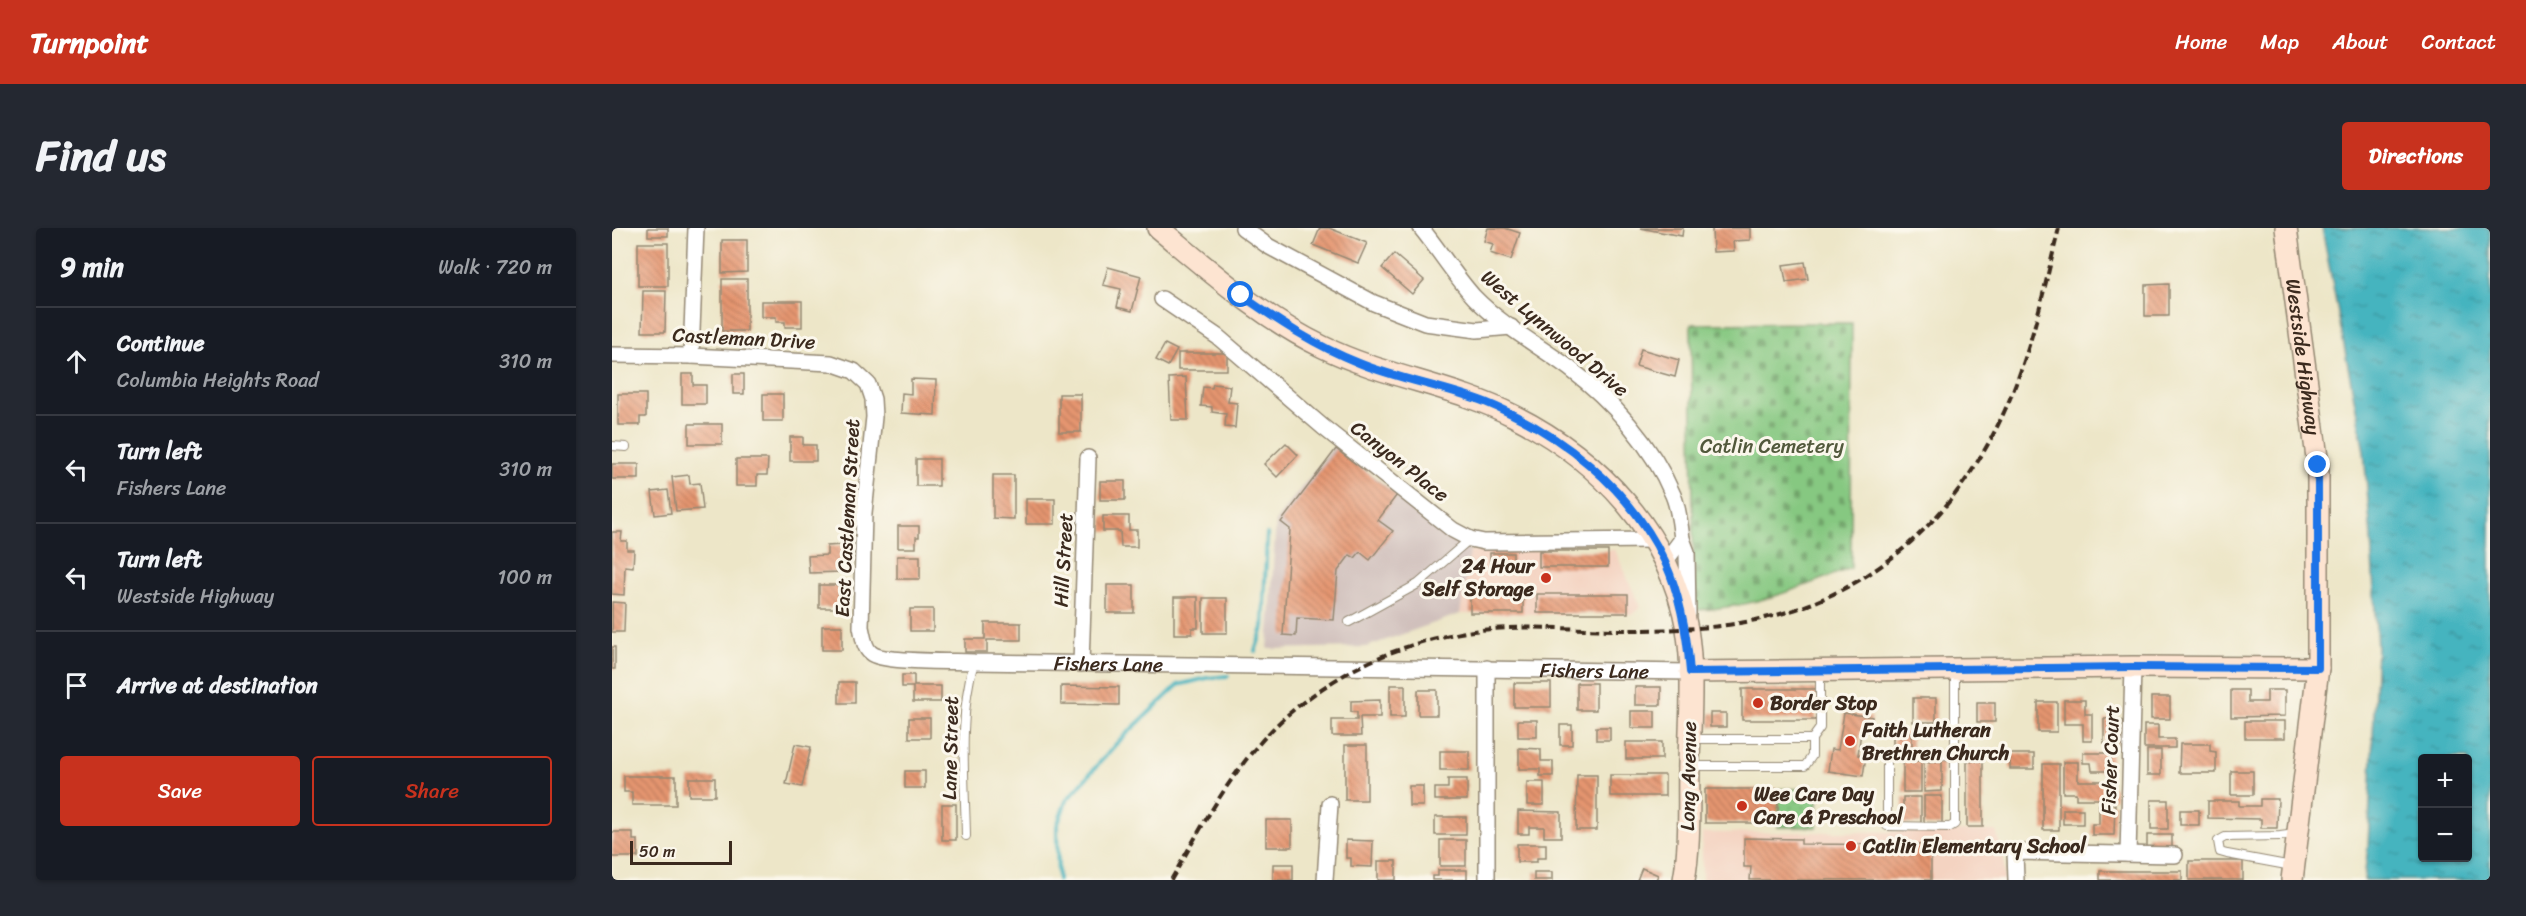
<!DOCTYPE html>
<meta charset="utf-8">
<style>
body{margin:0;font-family:Sriracha,sans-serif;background:#242831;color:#f1f3f6}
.controls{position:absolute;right:18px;bottom:18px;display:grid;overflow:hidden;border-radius:6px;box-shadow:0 2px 4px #0004}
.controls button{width:54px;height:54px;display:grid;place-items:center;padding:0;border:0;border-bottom:2px solid #363941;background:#171b24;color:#f1f3f6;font:30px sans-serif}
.scale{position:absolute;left:18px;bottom:15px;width:102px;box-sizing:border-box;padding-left:6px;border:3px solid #3b2a1e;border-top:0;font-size:16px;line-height:21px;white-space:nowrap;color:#3b2a1e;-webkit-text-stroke:4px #fbf7ec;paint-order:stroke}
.stop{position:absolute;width:18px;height:18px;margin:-14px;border:4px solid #1a73e8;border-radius:50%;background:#fff}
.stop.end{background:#1a73e8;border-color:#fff;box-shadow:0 2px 6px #0008}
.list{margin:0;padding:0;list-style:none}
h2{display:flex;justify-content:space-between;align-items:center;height:78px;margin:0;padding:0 24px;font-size:26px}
h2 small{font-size:20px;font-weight:400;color:#9ea1a6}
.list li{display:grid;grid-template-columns:39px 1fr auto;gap:18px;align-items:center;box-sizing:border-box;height:108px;padding:0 24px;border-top:2px solid #363941}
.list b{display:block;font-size:22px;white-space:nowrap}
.list p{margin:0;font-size:20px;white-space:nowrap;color:#9ea1a6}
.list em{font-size:20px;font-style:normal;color:#9ea1a6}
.actions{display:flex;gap:12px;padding:18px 24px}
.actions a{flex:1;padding:14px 0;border:2px solid #c8321e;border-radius:6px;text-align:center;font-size:21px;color:#c8321e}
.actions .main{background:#c8321e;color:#fff}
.icon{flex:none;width:33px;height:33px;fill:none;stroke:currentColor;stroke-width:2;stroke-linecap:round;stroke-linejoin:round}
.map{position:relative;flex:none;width:1878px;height:652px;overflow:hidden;border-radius:6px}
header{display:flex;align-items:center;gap:36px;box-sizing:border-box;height:84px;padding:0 30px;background:#c8321e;color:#fff}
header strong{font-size:28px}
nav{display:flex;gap:33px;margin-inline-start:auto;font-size:21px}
.intro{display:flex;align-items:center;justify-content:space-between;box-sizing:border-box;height:144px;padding:0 36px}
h1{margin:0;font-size:42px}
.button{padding:15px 27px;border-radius:6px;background:#c8321e;color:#fff;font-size:21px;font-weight:700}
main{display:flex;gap:36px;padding:0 36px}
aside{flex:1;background:#171b24;border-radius:6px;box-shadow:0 2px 4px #0004}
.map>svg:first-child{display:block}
.built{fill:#f4d3c1}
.industrial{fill:#d0c0bc}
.cemetery{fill:url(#cemetery-stones);stroke:#607950;stroke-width:1.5}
.park{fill:url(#park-dots);stroke:#607950;stroke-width:1.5}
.water{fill:url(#water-ripples);stroke:#406f6e;stroke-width:1.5;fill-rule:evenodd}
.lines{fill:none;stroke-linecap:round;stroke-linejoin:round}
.stream{stroke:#45b4bf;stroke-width:4}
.building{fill:url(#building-back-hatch)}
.lane-casing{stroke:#948873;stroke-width:10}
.street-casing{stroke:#948873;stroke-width:18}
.secondary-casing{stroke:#948873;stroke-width:24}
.lane{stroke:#fff;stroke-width:8}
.street{stroke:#fff;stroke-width:15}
.secondary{stroke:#fde4d1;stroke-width:21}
.rail{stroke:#3b2a1e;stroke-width:4;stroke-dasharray:9 4.5;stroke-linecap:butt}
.route{stroke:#1a73e8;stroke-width:8}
.poi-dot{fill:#c8321e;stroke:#fbf7ec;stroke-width:2}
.labels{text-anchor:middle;stroke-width:6;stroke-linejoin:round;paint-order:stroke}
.street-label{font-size:20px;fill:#3b2a1e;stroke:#fbf7ec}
.park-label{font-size:20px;fill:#52593c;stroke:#fbf7ec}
.poi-label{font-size:20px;font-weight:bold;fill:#3b2a1e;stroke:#fbf7ec;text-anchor:start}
</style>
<header>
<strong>Turnpoint</strong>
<nav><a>Home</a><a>Map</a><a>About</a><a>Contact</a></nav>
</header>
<div class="intro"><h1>Find us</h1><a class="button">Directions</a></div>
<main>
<aside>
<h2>9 min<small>Walk · 720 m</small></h2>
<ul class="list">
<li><svg class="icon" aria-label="ahead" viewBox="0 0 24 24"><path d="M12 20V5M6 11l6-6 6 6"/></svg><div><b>Continue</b><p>Columbia Heights Road</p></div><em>310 m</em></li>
<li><svg class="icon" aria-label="left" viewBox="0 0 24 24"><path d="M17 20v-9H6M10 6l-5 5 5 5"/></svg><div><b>Turn left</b><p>Fishers Lane</p></div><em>310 m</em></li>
<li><svg class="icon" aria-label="left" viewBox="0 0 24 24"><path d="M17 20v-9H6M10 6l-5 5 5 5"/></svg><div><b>Turn left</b><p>Westside Highway</p></div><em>100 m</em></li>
<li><svg class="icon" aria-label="arrive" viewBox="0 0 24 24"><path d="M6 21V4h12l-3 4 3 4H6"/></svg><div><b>Arrive at destination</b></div></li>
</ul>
<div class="actions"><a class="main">Save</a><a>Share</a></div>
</aside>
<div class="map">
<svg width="1878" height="652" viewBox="0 0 1878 652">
<defs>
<pattern id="cemetery-stones" width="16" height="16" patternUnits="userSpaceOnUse" patternTransform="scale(1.5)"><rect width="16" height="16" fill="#86c881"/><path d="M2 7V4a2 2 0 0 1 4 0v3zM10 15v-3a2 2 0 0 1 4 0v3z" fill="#6fa369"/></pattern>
<pattern id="park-dots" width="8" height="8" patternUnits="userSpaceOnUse" patternTransform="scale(1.5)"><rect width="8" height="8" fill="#86c881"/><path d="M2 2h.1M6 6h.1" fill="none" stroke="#6fa369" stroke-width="1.8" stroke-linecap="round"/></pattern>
<pattern id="water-ripples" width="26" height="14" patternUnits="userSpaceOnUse" patternTransform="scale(1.5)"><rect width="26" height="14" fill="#45b4bf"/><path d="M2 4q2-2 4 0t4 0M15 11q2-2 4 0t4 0" fill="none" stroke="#3b939b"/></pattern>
<pattern id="building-back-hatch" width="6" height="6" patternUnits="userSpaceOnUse" patternTransform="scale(1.5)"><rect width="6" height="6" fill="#e59570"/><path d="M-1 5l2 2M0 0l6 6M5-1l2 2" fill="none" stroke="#bb7a5b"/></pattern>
</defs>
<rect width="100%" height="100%" fill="#fbf7ec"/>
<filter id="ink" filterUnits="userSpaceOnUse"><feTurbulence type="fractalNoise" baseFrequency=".0167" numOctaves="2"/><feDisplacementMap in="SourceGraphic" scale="12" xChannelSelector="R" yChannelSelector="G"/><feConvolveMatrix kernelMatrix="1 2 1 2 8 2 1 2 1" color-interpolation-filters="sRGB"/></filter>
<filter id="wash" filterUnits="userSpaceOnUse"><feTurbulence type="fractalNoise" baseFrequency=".008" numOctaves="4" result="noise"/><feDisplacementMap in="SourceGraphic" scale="24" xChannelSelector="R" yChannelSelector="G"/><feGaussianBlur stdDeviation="1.35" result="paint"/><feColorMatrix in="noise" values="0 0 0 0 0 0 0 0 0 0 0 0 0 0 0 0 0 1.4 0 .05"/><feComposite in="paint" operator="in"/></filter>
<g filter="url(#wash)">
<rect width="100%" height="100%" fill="#ede6c8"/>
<!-- built -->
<g class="built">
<path d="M858 322H1003L1028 379 1022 386H848Z"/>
<path d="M1384 603 1392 631V652H1090V605Z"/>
</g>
<!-- industrial -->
<path class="industrial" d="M722 218 858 322 848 386 754 419 656 421 664 292Z"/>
<!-- cemetery -->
<path class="cemetery" d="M1240 95 1239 340C1187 360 1139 381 1082 382L1079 96Z"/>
<!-- park -->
<rect class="park" x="1166" y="561" width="39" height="38"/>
<!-- water -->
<path class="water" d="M1710 0H1878V652H1752L1756 618 1765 420 1759 309 1752 223ZM1810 530H1856V630H1810Z"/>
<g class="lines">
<!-- stream -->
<g class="stream">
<path d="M643 423 651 400 655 306"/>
<path d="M446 652 445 598 454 573 504 516 566 457 595 450 616 448"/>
</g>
</g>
<g id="blocks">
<!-- building -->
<g class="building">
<rect x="36" y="0" width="20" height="8"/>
<path d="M708 0H717L755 15 746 35 701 17Z"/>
<path d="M876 0H893L908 5 899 32 878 25 881 16 872 13Z"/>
<path d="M1028 0H1071L1070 8Z"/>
<path d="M1100 0H1138V12L1121 13 1122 23 1101 24Z"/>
<path d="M110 12H135V44L110 45Z"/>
<rect x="26" y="15" width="30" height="43"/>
<path d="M782 26 812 52 800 66 770 40Z"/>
<path d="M1193 34 1196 51 1174 54 1171 37Z"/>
<path d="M496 39 529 48 520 83 505 79 509 61 491 57Z"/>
<rect x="110" y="51" width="25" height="52"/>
<path d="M1557 56V88H1533V57Z"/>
<path d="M31 63H54L53 104H30Z"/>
<path d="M149 73H190V99H173V94H164V89H149Z"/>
<path d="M553 116 565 122 556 138 544 132Z"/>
<path d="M1029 121 1067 132 1063 149 1024 138Z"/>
<rect x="566" y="125" width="49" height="17"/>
<path d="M70 146H81V157H94V176H70Z"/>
<rect x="121" y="146" width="11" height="20"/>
<path d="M574 149 576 192H559L557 150Z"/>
<path d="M299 151 324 152 323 187 289 185 290 165 299 166Z"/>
<path d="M601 156 618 158 616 174 625 175 623 200 613 199 614 186 600 184V179L589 178 591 159 600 160Z"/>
<path d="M6 166H34V189H28V197H6Z"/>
<rect x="151" y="166" width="20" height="27"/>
<rect x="447" y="166" width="22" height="38"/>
<rect x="77" y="196" width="33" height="20"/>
<path d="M178 209H191V217H204V233H178Z"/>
<path d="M674 215 686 227 665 249 652 236Z"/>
<path d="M724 221 785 267 766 292 781 303 758 332 748 324 743 330 738 327 726 343 722 392 685 390 684 408 671 407 678 301 669 294Z"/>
<path d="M124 231H156L155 247H145V258H124Z"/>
<rect x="304" y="231" width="23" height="27"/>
<rect x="0" y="236" width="27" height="15"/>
<path d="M77 247 78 256 88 255 91 281 64 283 60 249Z"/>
<path d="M381 247H402V291L381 290Z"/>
<rect x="488" y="253" width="25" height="19"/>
<path d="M56 262 59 285 43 287 40 264Z"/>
<rect x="414" y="271" width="29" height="25"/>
<path d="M491 288H517V302H525V319H509L508 303H491Z"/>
<path d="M286 298H307V309H304V320H286Z"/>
<path d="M0 304H10L9 313H15V322H22L21 339 13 338 12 367 0 366Z"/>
<path d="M229 317 230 344 197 345 196 328 215 327V318Z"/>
<rect x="927" y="323" width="69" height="16"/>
<rect x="878" y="325" width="23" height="13"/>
<rect x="285" y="328" width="23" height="23"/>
<rect x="207" y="357" width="20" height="23"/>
<rect x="495" y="357" width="27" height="28"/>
<rect x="858" y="365" width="53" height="20"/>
<rect x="925" y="366" width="91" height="19"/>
<path d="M562 369H586V400H580V406H562Z"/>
<rect x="591" y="370" width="24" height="35"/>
<path d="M0 374 13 375 12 404H0Z"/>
<rect x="298" y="381" width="23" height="22"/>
<path d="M373 395H409V412H375V424H353V411H373Z"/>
<rect x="210" y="398" width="20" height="24"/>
<rect x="0" y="419" width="3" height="22"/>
<path d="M290 447H302V458H329V474H301V459H290Z"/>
<rect x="227" y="454" width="16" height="21"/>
<rect x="902" y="455" width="37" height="24"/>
<rect x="965" y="455" width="19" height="27"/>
<rect x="778" y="457" width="15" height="32"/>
<path d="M449 458 507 459V477L449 476Z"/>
<rect x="1023" y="459" width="26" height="18"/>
<rect x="1130" y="461" width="74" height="31"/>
<rect x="806" y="462" width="19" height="25"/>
<path d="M1619 462H1636V474H1655V462H1673V488L1619 489Z"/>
<rect x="1539" y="469" width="19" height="22"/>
<rect x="1301" y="470" width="23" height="24"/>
<path d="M768 472V489H748L749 508H720V492H745V484H739V473Z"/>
<path d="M1452 472H1473V486H1480V513H1471V496H1452Z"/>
<rect x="1426" y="474" width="19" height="30"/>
<rect x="1365" y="475" width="18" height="19"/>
<rect x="1019" y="483" width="24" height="17"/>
<rect x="1098" y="485" width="16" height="14"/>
<path d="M1232 485 1260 489 1257 504 1249 503 1246 527 1254 528 1251 548 1216 543 1219 521 1226 522Z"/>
<rect x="297" y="490" width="21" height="20"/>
<rect x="1492" y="491" width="14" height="24"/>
<rect x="906" y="492" width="19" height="17"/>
<rect x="1633" y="493" width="40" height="17"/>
<rect x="948" y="497" width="12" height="20"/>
<path d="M1532 497H1546V511H1563V520H1532Z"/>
<rect x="984" y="499" width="14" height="13"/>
<rect x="1281" y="504" width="19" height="16"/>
<rect x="1014" y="514" width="36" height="17"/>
<path d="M183 516 199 519 190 559 174 556Z"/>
<path d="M1568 516H1598V523L1604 524V545H1567Z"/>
<rect x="733" y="517" width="22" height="55"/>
<path d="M907 520 929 521V533H941V548H928V541H907Z"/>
<rect x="1535" y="522" width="14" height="25"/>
<rect x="828" y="523" width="29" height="19"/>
<path d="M1471 525H1499V543H1480L1479 535H1471Z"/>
<rect x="1398" y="526" width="24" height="15"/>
<rect x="1291" y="533" width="18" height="31"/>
<path d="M1330 533V563L1312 564V534Z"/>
<rect x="1355" y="533" width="16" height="66"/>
<path d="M1451 534H1466V553H1496V559H1503V571H1464V565H1451Z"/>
<rect x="1431" y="536" width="16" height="66"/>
<rect x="293" y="543" width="20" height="17"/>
<rect x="1619" y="543" width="22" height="24"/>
<path d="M965 547H985V602H964Z"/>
<rect x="998" y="547" width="55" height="21"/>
<path d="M12 548H64V577H20V564H12Z"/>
<rect x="77" y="550" width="26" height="18"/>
<path d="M836 551H855V572H823V560H836Z"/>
<rect x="915" y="554" width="17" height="23"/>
<rect x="797" y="558" width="14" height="20"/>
<rect x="1093" y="561" width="73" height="34"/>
<rect x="1312" y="568" width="18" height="30"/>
<rect x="1291" y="569" width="18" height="27"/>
<path d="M1648 571H1666L1665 600H1649V591L1596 590V573H1627V578H1648Z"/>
<rect x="1539" y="572" width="17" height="29"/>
<rect x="330" y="576" width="14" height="36"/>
<path d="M1487 576H1503L1502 607H1480V596H1487Z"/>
<rect x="1451" y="581" width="20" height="15"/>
<rect x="1568" y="582" width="19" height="15"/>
<path d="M906 583 949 584V609H932V599H917V606H906Z"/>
<rect x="823" y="589" width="31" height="18"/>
<rect x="654" y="592" width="26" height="27"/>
<path d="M0 604H21V612H26V629H0Z"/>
<rect x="1535" y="607" width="25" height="14"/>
<path d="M1132 610 1189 611V616L1319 617V652H1138L1139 639H1132Z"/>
<path d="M734 612 761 613 760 639 739 638V630H734Z"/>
<rect x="828" y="612" width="26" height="26"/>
<path d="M905 616H934V630H925V634H905Z"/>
<rect x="766" y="633" width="18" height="19"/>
<rect x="1577" y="633" width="54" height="19"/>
<rect x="661" y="636" width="20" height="16"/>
<path d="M1030 640 1046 647 1044 652H1025Z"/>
<path d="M826 642H855V652H820V648H826Z"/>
<rect x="1488" y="643" width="82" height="9"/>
<rect x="922" y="644" width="18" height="8"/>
</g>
</g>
</g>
<g filter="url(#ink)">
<use href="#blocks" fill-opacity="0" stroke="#948873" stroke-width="1.5"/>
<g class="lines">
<defs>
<g id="lane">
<path d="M0 218 14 219"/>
<path d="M737 394 806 356 858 311"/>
<path d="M1079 511H1200"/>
<path d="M1343 527 1279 528 1275 532V598L1338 599 1343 596V443"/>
<path d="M1078 538H1193L1200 528V511L1208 500V445"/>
<path d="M354 608C353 551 346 489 362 434"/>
<path d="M1680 638 1615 626 1608 624 1606 613 1613 609 1668 608 1684 606"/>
</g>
<g id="street">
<path d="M631 0 656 18 762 75 813 95 865 102 899 99"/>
<path d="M809 0C827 22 843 48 862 69 889 97 926 117 957 140 1000 172 1040 217 1061 267 1067 281 1068 296 1070 311L1053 334"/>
<path d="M550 71 606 109 711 199 841 302 858 311 872 314 1041 312"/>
<path id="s1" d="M0 127 79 128 219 135 242 143 256 156 261 171 262 189 252 285 249 399C251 407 252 420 259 425 270 435 343 433 362 434L1078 444"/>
<path d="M79 128 84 0"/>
<path d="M1070 311 1075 324 1076 386"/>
<path d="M469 436 476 230"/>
<path d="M875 440V652"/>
<path d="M1516 626 1521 439"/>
<path d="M713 652 718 576"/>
<path d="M1404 652 1403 624 1563 627"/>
</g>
<g id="secondary">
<path d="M546 0C598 43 650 90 711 119 772 149 841 157 902 188 987 231 1058 306 1075 401 1082 444 1078 490 1077 534 1076 572 1079 614 1072 652"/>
<path id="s2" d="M1674 0 1706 237V440L1680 652"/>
<path d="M1078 444 1521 439 1706 440"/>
</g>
</defs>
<!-- lane casing -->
<use href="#lane" class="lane-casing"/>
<!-- street casing -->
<use href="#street" class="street-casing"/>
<!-- secondary casing -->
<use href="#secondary" class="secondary-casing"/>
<!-- lane -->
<use href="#lane" class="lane"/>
<!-- street -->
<use href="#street" class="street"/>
<!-- secondary -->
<use href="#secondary" class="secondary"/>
<!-- rail -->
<path class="rail" d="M559 652C597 586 632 518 694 472 744 434 807 409 869 402 914 397 960 401 1004 402 1049 402 1095 402 1139 393 1258 370 1344 291 1393 182 1419 125 1432 61 1447 0"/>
</g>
</g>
<g class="lines" filter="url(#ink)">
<!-- route -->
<path class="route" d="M629 67C666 93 704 118 747 135 788 152 832 158 873 174 947 204 1019 260 1053 334 1069 369 1075 406 1078 444L1521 439 1706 440V237"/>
</g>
<!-- markers -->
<g class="poi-dot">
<circle cx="934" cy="350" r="6"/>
<circle cx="1146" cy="475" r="6"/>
<circle cx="1238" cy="513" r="6"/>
<circle cx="1130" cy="578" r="6"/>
<circle cx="1239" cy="618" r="6"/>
</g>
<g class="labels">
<!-- street labels -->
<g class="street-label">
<text transform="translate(943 105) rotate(40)" y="7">West Lynnwood Drive</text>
<text transform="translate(132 110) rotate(3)" y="7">Castleman Drive</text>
<text dy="7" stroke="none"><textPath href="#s2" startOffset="130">Westside Highway</textPath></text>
<text transform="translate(788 233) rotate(38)" y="7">Canyon Place</text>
<text transform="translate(235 290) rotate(-87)" y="7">East Castleman Street</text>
<text transform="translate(451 332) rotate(-87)" y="7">Hill Street</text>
<text dy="7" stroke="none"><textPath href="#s1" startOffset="774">Fishers Lane</textPath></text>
<text dy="7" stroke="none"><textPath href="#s1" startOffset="1260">Fishers Lane</textPath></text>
<text transform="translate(338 520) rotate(-89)" y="7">Lane Street</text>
<text transform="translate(1498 532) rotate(-88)" y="7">Fisher Court</text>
<text transform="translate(1076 548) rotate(-89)" y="7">Long Avenue</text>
</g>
<!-- park labels -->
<g class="park-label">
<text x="1160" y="225">Catlin Cemetery</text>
</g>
<!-- poi labels -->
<g class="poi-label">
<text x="922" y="345" text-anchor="end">24 Hour<tspan x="922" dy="23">Self Storage</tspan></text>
<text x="1158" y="482">Border Stop</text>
<text x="1250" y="509">Faith Lutheran<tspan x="1250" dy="23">Brethren Church</tspan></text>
<text x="1142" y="573">Wee Care Day<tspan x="1142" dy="23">Care &amp; Preschool</tspan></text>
<text x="1251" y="625">Catlin Elementary School</text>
</g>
</g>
</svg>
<div class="controls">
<button>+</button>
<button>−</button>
</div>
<div class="scale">50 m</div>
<div class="stop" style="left:629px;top:67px"></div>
<div class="stop end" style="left:1706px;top:237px"></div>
</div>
</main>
